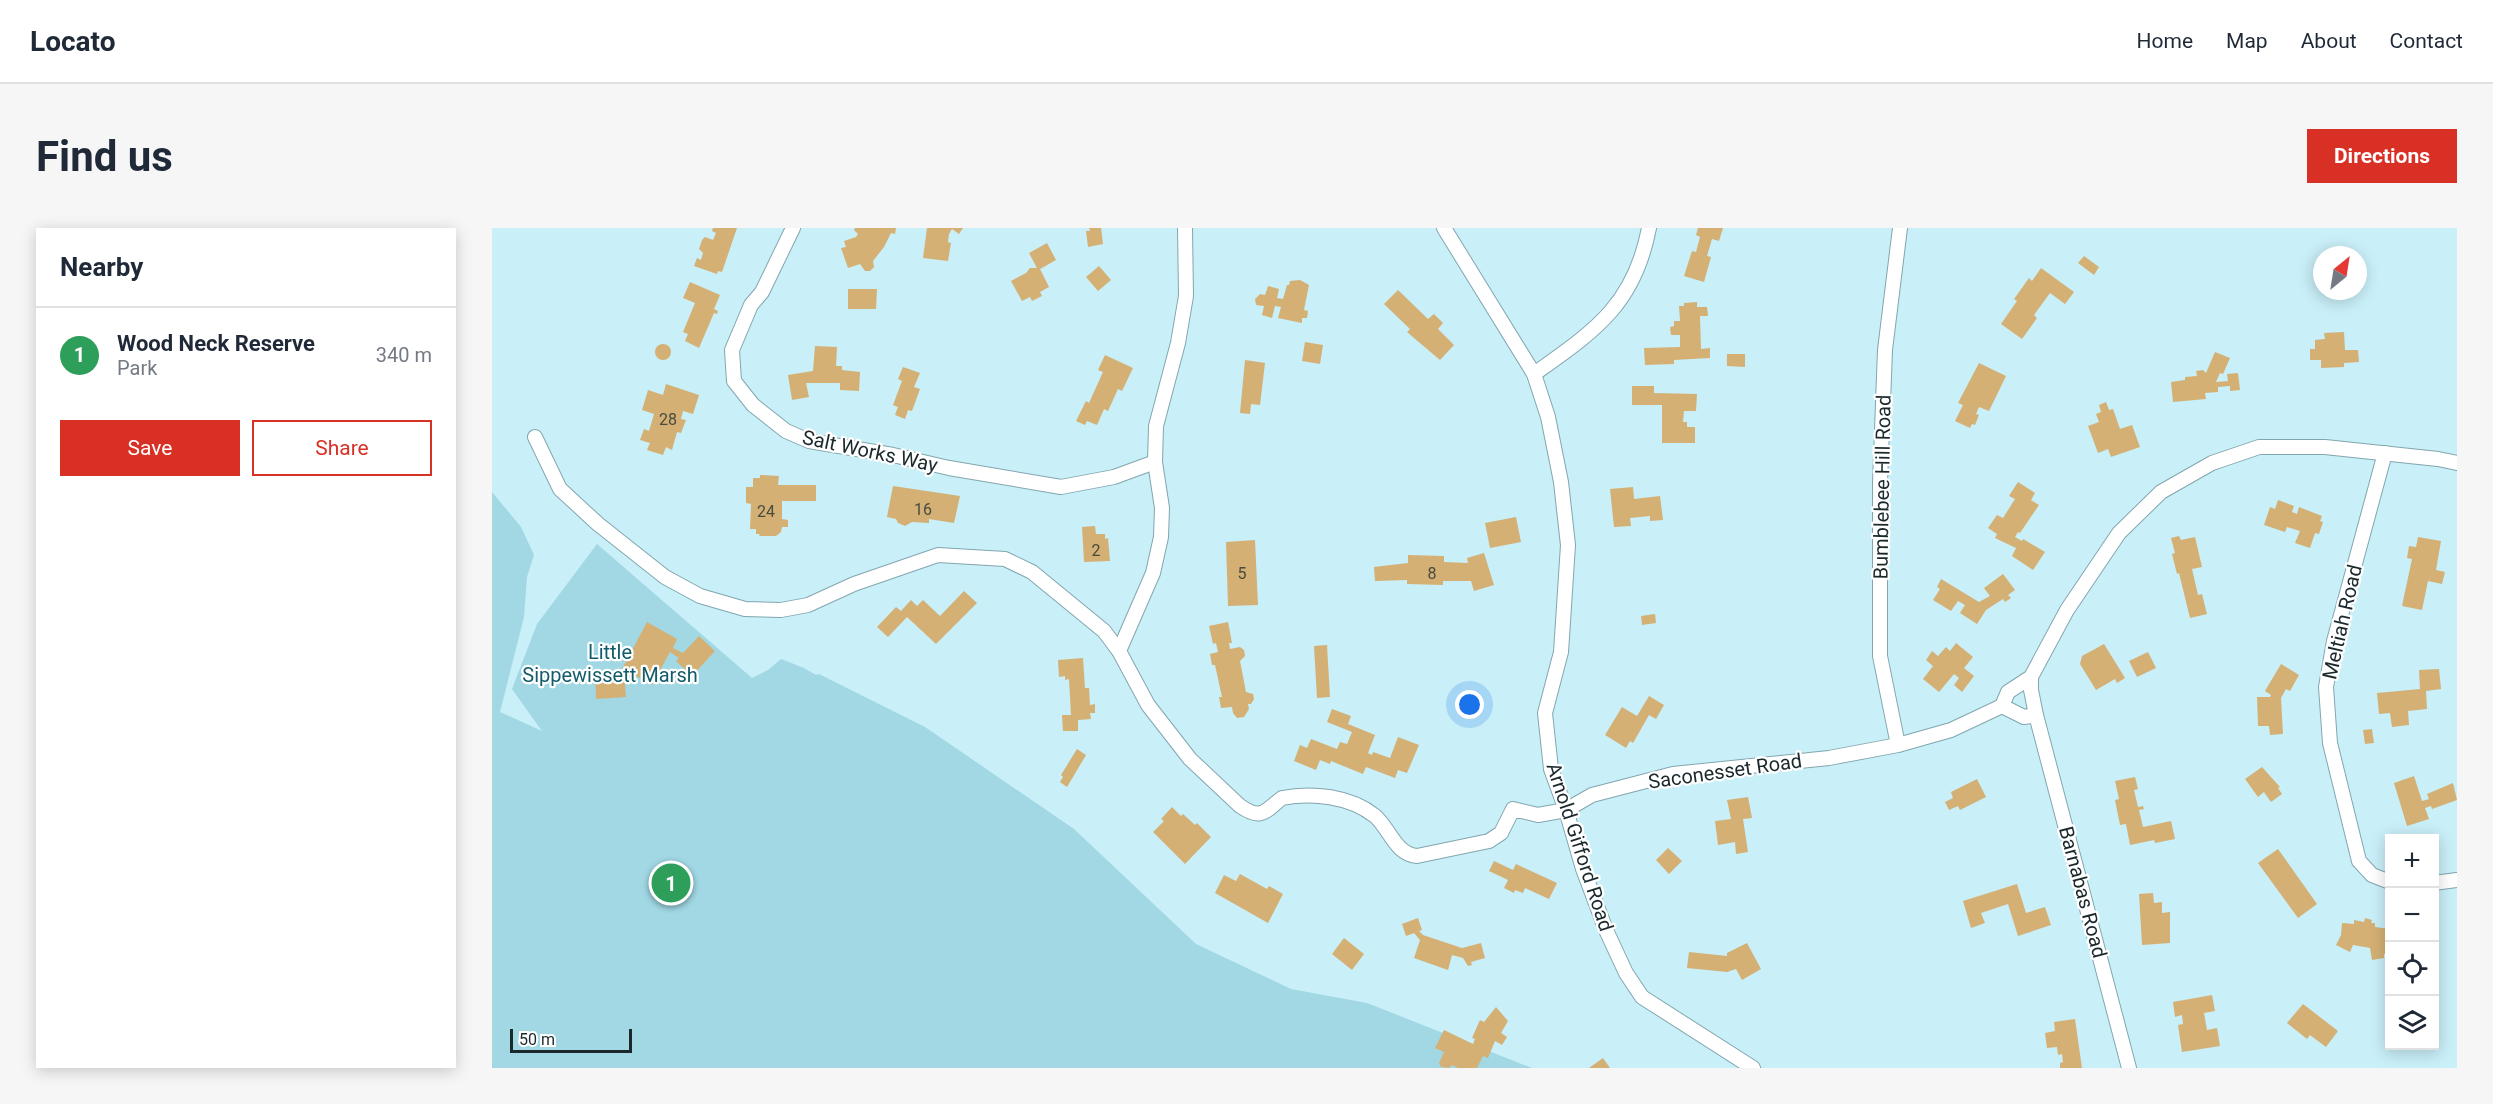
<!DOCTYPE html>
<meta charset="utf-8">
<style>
body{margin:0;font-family:Roboto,sans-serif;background:#f6f6f7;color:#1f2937}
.controls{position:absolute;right:18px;bottom:18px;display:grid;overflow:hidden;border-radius:0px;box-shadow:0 3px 15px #0003}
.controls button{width:54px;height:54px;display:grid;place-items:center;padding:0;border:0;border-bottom:2px solid #e0e1e3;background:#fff;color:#1f2937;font:30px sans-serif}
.compass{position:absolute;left:1821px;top:18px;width:54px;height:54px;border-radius:50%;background:#fff;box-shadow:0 3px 15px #0003;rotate:30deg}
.scale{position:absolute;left:18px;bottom:15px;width:122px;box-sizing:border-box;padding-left:6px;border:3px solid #1b292d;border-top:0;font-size:16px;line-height:21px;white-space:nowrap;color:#1b292d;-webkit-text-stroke:4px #fff;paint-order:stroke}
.you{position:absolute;left:978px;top:477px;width:21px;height:21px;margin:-15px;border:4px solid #fff;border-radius:50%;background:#1a73e8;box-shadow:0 0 0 9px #1a73e833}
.badge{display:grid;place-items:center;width:39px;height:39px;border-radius:50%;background:#d93025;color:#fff;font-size:20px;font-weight:700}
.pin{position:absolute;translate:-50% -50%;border:3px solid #fff;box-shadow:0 2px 6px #0006}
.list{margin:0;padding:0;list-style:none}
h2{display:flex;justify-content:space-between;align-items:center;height:78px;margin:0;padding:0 24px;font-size:26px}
h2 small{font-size:20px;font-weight:400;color:#747a83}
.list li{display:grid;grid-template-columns:39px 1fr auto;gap:18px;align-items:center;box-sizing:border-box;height:96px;padding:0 24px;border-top:2px solid #e0e1e3}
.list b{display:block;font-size:22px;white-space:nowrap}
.list p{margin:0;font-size:20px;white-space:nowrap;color:#747a83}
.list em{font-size:20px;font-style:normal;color:#747a83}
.actions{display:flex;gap:12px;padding:18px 24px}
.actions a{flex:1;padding:14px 0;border:2px solid #d93025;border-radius:0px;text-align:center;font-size:21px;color:#d93025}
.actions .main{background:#d93025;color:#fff}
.icon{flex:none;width:33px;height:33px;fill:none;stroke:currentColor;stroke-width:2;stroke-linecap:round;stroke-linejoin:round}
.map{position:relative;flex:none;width:1965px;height:840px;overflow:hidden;border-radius:0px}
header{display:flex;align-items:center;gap:36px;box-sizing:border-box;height:84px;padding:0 30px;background:#fff;border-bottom:2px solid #e0e1e3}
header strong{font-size:28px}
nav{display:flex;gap:33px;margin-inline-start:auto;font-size:21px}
.intro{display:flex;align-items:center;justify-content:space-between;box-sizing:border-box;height:144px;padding:0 36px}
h1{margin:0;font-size:42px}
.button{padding:15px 27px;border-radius:0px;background:#d93025;color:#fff;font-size:21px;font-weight:700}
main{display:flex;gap:36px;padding:0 36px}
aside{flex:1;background:#fff;border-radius:0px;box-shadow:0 3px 15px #0003}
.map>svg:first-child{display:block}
.green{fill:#a1d8e4}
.building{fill:#d4b074}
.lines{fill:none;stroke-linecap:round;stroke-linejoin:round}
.minor-casing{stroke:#82a6af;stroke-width:16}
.minor{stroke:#fff;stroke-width:14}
.labels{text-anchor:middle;stroke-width:4.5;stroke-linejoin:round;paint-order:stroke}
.number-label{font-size:16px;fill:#494b3f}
.street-label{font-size:20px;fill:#1b292d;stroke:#fff}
.park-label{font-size:20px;fill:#125c6a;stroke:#fff}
</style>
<header>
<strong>Locato</strong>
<nav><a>Home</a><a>Map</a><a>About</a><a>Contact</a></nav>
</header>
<div class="intro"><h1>Find us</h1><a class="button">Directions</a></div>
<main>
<aside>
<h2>Nearby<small></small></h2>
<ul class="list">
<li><span class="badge" style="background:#2e9e5b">1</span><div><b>Wood Neck Reserve</b><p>Park</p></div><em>340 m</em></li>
</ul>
<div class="actions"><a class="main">Save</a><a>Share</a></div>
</aside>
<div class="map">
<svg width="1965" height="840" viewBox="0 0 1965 840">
<rect width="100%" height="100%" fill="#c9eff8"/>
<!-- green -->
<path class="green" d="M0 264 29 299 42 327 35 349 32 389 8 484 50 503 20 461 45 396 105 316 260 450 276 442 289 431 312 440 324 447 327 446 433 499 582 601 704 716 799 761 875 775 1040 840H0Z"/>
<!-- building -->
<g class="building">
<path d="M221 0H245L230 44 226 43 225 46 202 38 205 30 209 32 211 25 207 21 210 12 213 9 221 12 224 5 220 3Z"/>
<path d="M363 0H404L403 6 399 5 392 19 381 33 382 39 378 43H373L368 36 356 40 349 20 354 19 352 13 364 9 366 6 362 2Z"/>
<path d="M435 0H471L467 6 460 1 457 6 456 14 459 15 456 33 431 30Z"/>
<path d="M597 0H609L611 16 596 19 594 3H598Z"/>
<path d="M1206 0H1231L1227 13 1220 11 1215 28 1219 29 1212 54 1192 48 1200 23 1204 24 1208 9 1204 7Z"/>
<path d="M555 15 564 32 548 41 557 59 548 64 550 68 540 73 538 69 530 73 519 53 534 45 538 40H545L537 25Z"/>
<path d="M1592 28 1607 39 1602 47 1586 35Z"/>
<path d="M607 38 619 52 606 63 594 49Z"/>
<path d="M1549 40 1582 64 1573 76 1558 65 1542 87 1545 90 1530 111 1509 96 1525 73 1522 71 1537 50 1540 53Z"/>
<path d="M808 52 817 57 812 82 816 83 815 90H810V95L786 90 789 79 783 78 780 90 770 87 772 78 764 77 763 71 768 66 773 67 776 58 787 61 785 70 791 71 795 57H797L798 53Z"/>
<path d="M198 54 228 67 222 81 226 83 225 86 222 85 207 120 193 113 196 106 191 104 203 75 191 70Z"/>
<path d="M356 61H385L384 81H356Z"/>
<path d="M906 62 936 91 942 86 951 95 946 101 962 117 948 132 915 104 918 101 892 76Z"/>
<path d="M1205 74V79H1215L1216 88H1208L1209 121 1218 120V130L1182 132V136L1153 137 1152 120 1188 119V107H1179L1178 99 1182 98V93H1188L1187 78H1192V75Z"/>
<path d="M1852 104 1853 122H1866L1867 134 1852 135V139L1829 140V132H1818V121H1823V112L1833 111 1832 105Z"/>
<path d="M813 114 831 117 828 136 810 133Z"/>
<circle cx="171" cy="124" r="8"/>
<path d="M323 118 345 119 344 138H350V142L368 144 367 163 348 162V155H314L317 169 300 172 296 147 321 143Z"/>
<path d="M1723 124 1738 130 1731 146 1728 145 1724 154 1736 153 1735 146 1746 145 1748 162 1738 163V158L1726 159V164L1713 165 1714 171 1681 174 1679 154 1693 152V149L1705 148 1704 143 1711 142 1714 145Z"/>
<path d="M1235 126H1253V139L1235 138Z"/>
<path d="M613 127 641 140 630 163 626 161 616 183 612 181 605 197 595 193 593 197 584 193 594 173 597 175 611 144 606 142Z"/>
<path d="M753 132 773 135 768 177 759 176 758 186 748 185Z"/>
<path d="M1487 135 1514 148 1497 183 1487 179 1484 186 1487 187 1483 197 1480 196 1478 200 1463 193 1471 177 1466 175Z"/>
<path d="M411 139 428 145 422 159 428 161 420 183 416 182 413 191 403 187 406 179 401 177 410 153 406 151Z"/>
<path d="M174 156 207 167 201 186 191 183 189 191 194 192 189 205 185 204 180 222 174 219 171 227 155 222 158 215 148 212 152 201 157 203 162 186 150 182 156 162 171 167Z"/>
<path d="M1140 158H1162V165L1205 166 1204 183H1192L1191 194H1195V199H1203V215H1170V177H1140Z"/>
<path d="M1614 174 1617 182 1621 181 1628 201 1640 197 1648 219 1619 229 1616 221 1606 225 1596 198 1607 194 1604 186 1609 184 1607 177Z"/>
<path d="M268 247 287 248 286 257H324V273H290V291L296 292V299H290L289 304 284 308H267L268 306H264V301H258L259 276 254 275V259H261V250H268Z"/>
<path d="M1526 254 1543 265 1539 272 1547 277 1528 305 1526 304 1523 309 1530 313 1531 311 1553 324 1541 342 1520 328 1524 320 1503 310 1505 306 1496 300 1505 287 1511 290 1523 271 1517 268Z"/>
<path d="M401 258 468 268 462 295 437 291V295L420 294 413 298 406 295 404 291 395 289Z"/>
<path d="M1141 259 1142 271 1168 268 1171 292 1158 293V288L1138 290 1139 298 1122 299 1118 261Z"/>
<path d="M1786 272 1802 278 1800 284 1805 286 1807 279 1830 288 1828 293 1831 294 1827 306 1823 305 1818 320 1803 315 1808 303 1795 299 1793 304 1772 297 1778 279 1783 281Z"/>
<path d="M1024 289 1029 314 998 320 993 295Z"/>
<path d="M603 298 604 306H613V311L616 310 618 333 592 334 590 299Z"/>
<path d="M1687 308 1689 312 1703 309 1710 339 1700 341 1706 367 1710 366 1715 386 1698 390 1687 345 1685 346 1680 326 1683 325 1679 310Z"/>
<path d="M1926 309 1949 313 1944 342 1953 344 1950 356 1936 353 1930 382 1910 378 1920 331 1915 330 1917 318 1924 319Z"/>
<path d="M763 312 766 377 736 378 734 314Z"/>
<path d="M992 325 1002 357 982 363 979 353H951V357L915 356V352L883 353 882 339 916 335V327L952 328V334L976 335 975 330Z"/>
<path d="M1511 346 1523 362 1516 367 1519 370 1513 374 1511 371 1494 382 1485 396 1468 385 1473 377 1466 373 1459 383 1441 372 1448 361 1445 359 1449 351 1487 374 1498 368 1492 360Z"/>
<path d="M472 363 485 375 444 416 415 389 396 409 385 399 404 379 409 383 419 372 425 378 431 372 448 388Z"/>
<path d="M1163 386 1164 395 1150 397 1149 388Z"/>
<path d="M155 394 185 411 181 420 191 425 207 408 223 423 200 448 184 433 187 430 178 424 160 457 139 445 133 456 134 469 104 471 103 444 132 442 130 441Z"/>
<path d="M736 394 740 415H737L738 421 748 419 752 422 753 428 748 433 754 464 761 466 762 471 759 476H756L757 481 752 489 745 490 741 485 740 479 729 480 727 469H730L723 437H720L718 426 726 424 724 415 721 416 717 398Z"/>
<path d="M1464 415 1481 429 1472 440 1482 448 1470 464 1462 457 1467 450 1462 446 1447 464 1431 451 1441 438 1434 432 1440 423 1446 428 1454 419 1458 423Z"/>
<path d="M1612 416 1633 450 1625 455 1623 451 1604 462 1588 436 1590 428Z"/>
<path d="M835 417 838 469 825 470 822 418Z"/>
<path d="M1656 424 1664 440 1645 449 1637 433Z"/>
<path d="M591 430 593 460H597L598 477 603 476V485H598L599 491 586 492V503H571L570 487H579L577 451 573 452V448L567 449 566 432Z"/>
<path d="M1789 436 1807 447 1798 463 1794 461 1789 470 1791 506 1778 507 1777 498H1766L1765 469H1778L1779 467 1773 463Z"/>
<path d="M1947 441 1949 461 1934 463 1935 481 1916 483 1917 497 1900 499 1898 485 1887 486 1885 465 1928 461 1927 442Z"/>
<path d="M1157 468 1172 477 1164 491 1157 487 1141 515 1138 513 1134 520 1113 507 1130 479 1145 488Z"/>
<path d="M840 481 859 488 856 496 883 507 876 525 880 527 881 524 898 530 906 509 927 517 915 545 906 542 903 550 874 539 871 546 839 533 838 536 828 532 824 542 802 533 808 517 815 520 819 511 845 521 848 514 855 516 860 504 835 494Z"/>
<path d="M1880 501 1882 515 1873 516 1871 502Z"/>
<path d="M585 521 594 527 575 559 568 554 571 549 569 547Z"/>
<path d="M1770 539 1788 559 1786 560 1790 566 1779 574 1772 564 1766 569 1753 551Z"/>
<path d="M1922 548 1930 573 1937 571 1935 566 1961 555 1965 572 1940 581 1939 578 1933 580 1937 591 1915 598 1902 555Z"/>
<path d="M1643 549 1646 561 1642 562 1646 579 1651 578 1652 581 1647 582 1651 599 1679 593 1683 611 1663 615 1662 612 1638 617 1634 596 1628 597 1623 572 1627 571 1623 553Z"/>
<path d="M1485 551 1494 569 1468 582 1466 578 1457 582 1453 574 1461 570 1459 564Z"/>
<path d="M1256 569 1260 590 1251 591 1256 624 1244 626 1243 614 1226 617 1223 593 1239 591 1235 572Z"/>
<path d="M680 579 689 588 691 586 703 597 705 595 719 609 693 636 661 604 672 593 669 591Z"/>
<path d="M1176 620 1190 633 1177 646 1164 632Z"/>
<path d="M1786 621 1825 676 1806 690 1766 635Z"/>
<path d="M1002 633 1021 642 1024 636 1065 655 1057 671 1033 660 1031 665 1023 662 1022 665 1012 660 1016 652 997 643Z"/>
<path d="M748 646 775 661 777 658 791 666 776 695 723 665 732 647 744 653Z"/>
<path d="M1525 656 1534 685 1553 679 1559 697 1526 708 1516 676 1489 685 1493 695 1479 700 1471 673Z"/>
<path d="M1661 665 1662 675 1670 674V685L1678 684V715L1650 717 1647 666Z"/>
<path d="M926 690 930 702 927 703 931 707 970 720 989 715 993 730 979 734 980 737 976 738 971 730 960 727 956 742 922 730 928 712 922 705 914 708 910 696Z"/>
<path d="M1873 690 1880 692 1879 695H1883V699L1898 701V725L1892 726V730L1880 732 1878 720 1861 717 1858 724 1844 717 1849 707 1850 695 1862 696V692L1872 694Z"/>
<path d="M852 710 872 726 860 742 840 726Z"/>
<path d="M1255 715 1269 741 1250 752 1244 741 1235 744 1195 740 1197 724 1235 728V725Z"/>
<path d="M1720 767 1723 783 1712 785 1715 802 1725 800 1728 818 1690 824 1686 797 1691 796 1690 787 1683 789 1681 774Z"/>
<path d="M1811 776 1846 803 1834 819 1818 807 1815 811 1795 795Z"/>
<path d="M1004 779 1016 793 1009 805 1015 809 1010 817 1003 813 996 830 991 828 985 840H966L960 837 957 840 949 839 947 835 952 824 943 820 952 802 981 816 983 811 980 810 988 792 992 794Z"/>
<path d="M1583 791 1590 840H1568V835L1571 834 1570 826 1566 827 1565 819 1555 820 1553 805 1563 803 1562 794Z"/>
<path d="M1111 830 1118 840H1097Z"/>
</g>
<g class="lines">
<defs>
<g id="minor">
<path d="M301 0 270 64 259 77 240 122 242 153 261 177 294 203 317 213 401 227 457 240 569 259 622 249 663 234"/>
<path d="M952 0 1042 146 1056 189 1069 254 1076 317 1069 424 1053 485 1059 541 1074 582 1091 641 1114 702 1134 745 1150 769 1261 840"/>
<path d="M1042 146C1102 103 1142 78 1157 0"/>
<path d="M43 209 68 261 106 296 173 349 208 368 253 381 289 382 316 377 362 356 446 327 513 331 540 344 612 403 627 423 656 477 698 531 748 578C770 593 773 583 790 570 820 564 858 568 883 588 898 601 903 626 925 628L997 613 1009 605 1021 581 1046 587 1074 582 1100 567 1181 546 1337 530 1406 517 1459 502 1510 478 1516 464 1539 449 1575 382 1627 305 1669 264 1720 235 1767 219H1833L1946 231 1965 235"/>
<path d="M1893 225 1842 413 1834 459 1838 515 1867 633 1880 647 1898 654"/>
<path d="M627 423 661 345 669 309 670 280 663 234 664 198 686 115 694 68 693 0"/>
<path d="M1539 449V462L1544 487"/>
<path d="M1510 478 1532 489 1544 487 1637 840"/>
<path d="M1406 517 1388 428V255L1393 122 1408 0"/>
<path d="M1942 655 1965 652"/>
</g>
</defs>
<!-- minor casing -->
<use href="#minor" class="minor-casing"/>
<!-- minor -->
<use href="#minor" class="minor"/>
</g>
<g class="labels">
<!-- number labels -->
<g class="number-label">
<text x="176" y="197">28</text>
<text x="431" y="287">16</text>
<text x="274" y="289">24</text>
<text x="604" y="328">2</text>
<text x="750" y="351">5</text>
<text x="940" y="351">8</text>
</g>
<!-- street labels -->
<g class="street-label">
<text transform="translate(378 223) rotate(12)" y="7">Salt Works Way</text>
<text transform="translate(1390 259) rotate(-89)" y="7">Bumblebee Hill Road</text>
<text transform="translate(1850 394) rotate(-77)" y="7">Meltiah Road</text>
<text transform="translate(1233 543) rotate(-8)" y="7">Saconesset Road</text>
<text transform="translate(1088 619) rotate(72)" y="7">Arnold Gifford Road</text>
<text transform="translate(1591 664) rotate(75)" y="7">Barnabas Road</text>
</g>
<!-- park labels -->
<g class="park-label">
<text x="118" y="431">Little<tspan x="118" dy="23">Sippewissett Marsh</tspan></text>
</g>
</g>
</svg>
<div class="controls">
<button>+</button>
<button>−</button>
<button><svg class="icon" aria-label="locate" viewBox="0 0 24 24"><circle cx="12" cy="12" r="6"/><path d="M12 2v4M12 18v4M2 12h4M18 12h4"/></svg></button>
<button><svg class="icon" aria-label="layers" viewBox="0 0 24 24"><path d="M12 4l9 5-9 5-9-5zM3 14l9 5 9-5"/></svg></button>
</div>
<svg class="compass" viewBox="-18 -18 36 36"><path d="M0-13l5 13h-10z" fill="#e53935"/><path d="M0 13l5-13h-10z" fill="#747a83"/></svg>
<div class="scale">50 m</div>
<div class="you"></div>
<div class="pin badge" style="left:179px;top:655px;background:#2e9e5b">1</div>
</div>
</main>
